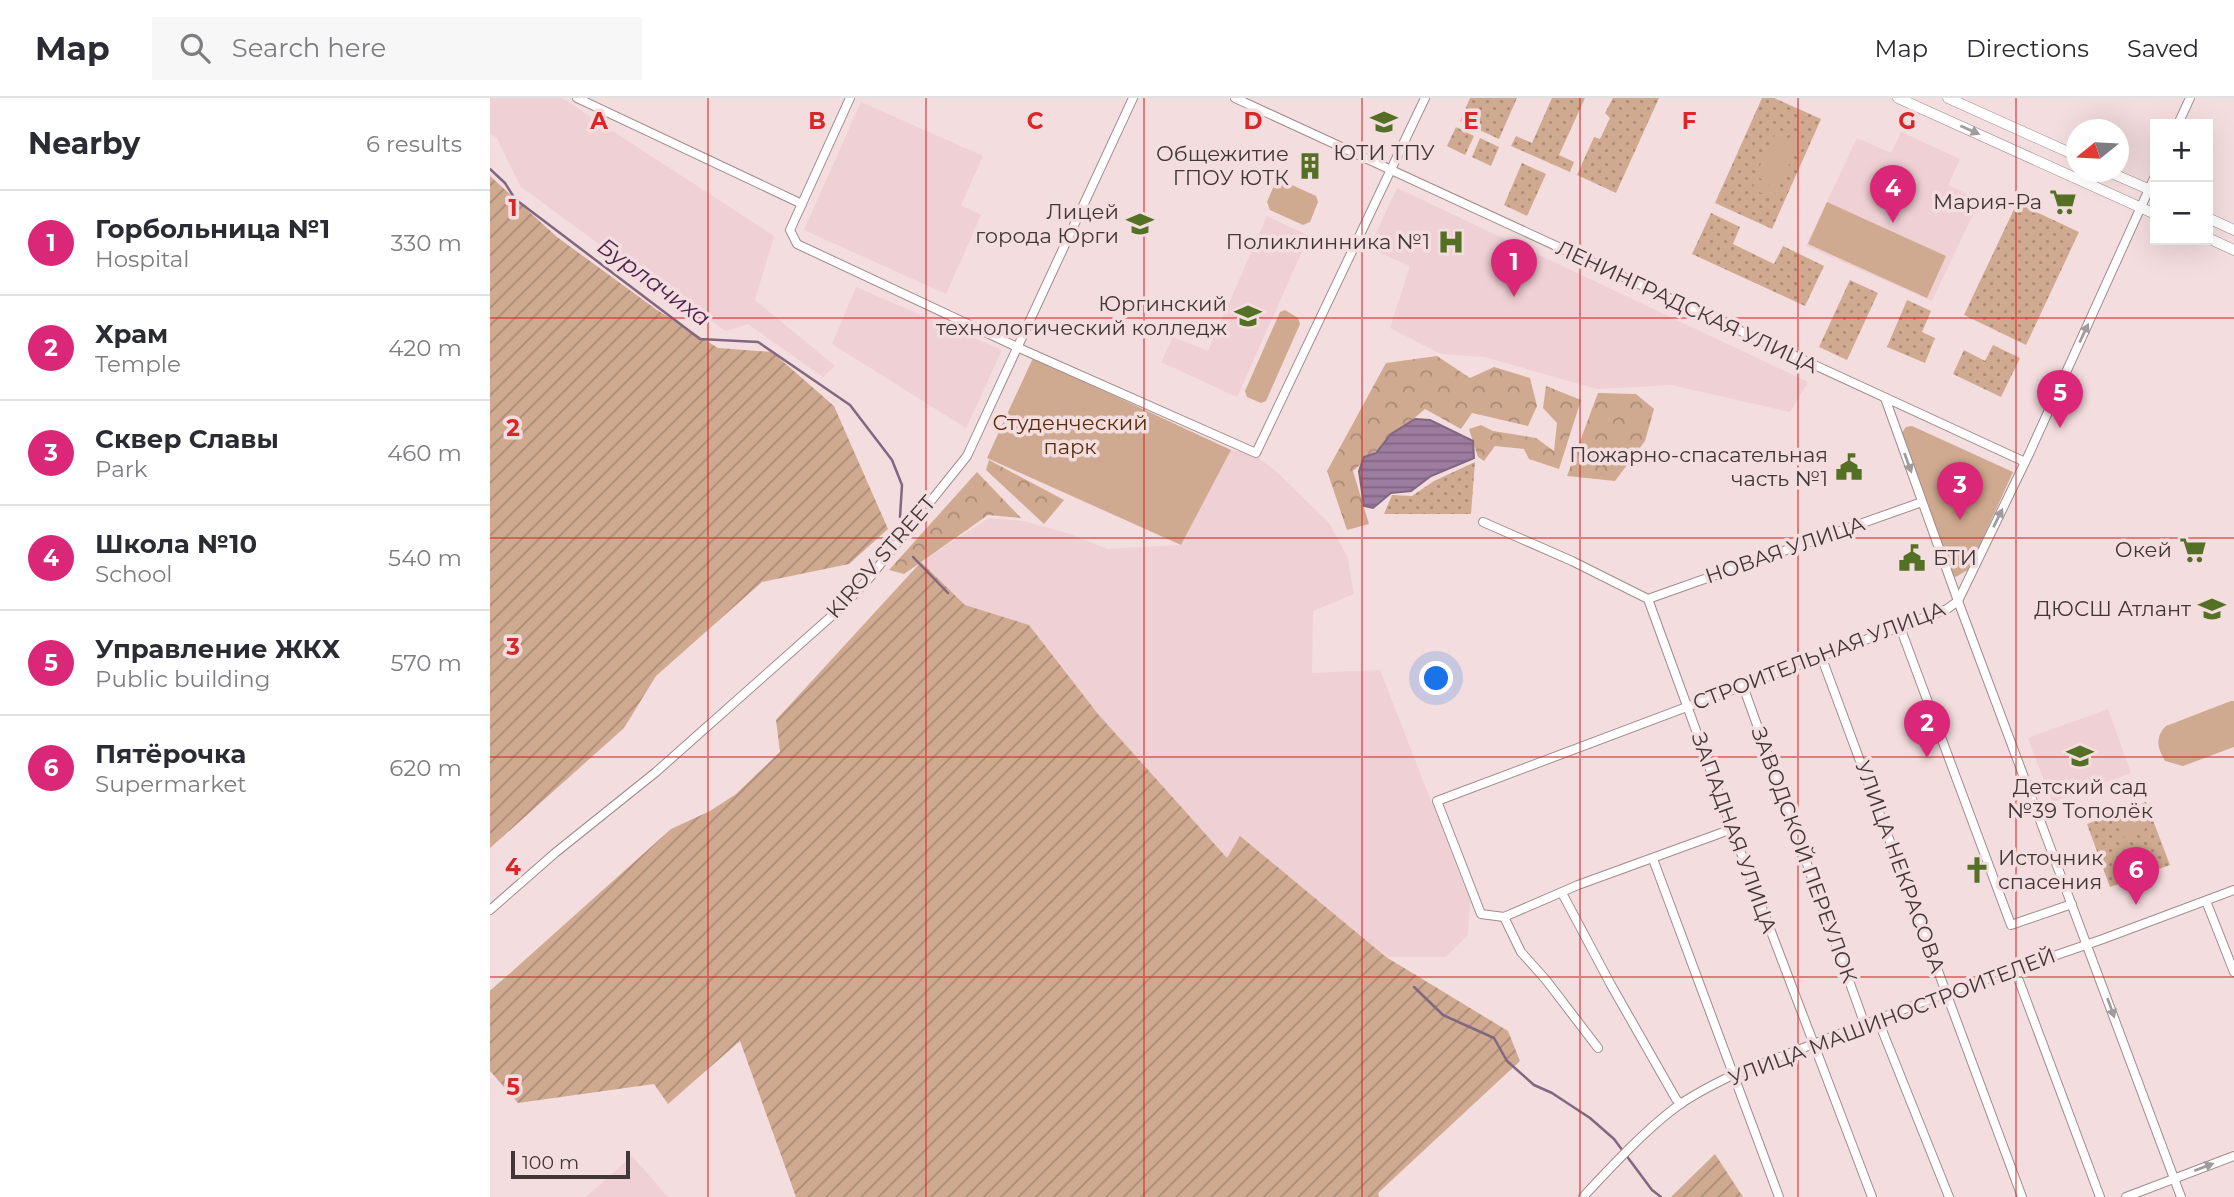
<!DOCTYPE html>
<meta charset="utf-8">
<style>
body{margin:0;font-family:Montserrat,sans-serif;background:#f7f7f7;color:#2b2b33}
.controls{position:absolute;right:21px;top:21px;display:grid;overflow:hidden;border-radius:0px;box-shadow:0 7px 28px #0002}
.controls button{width:63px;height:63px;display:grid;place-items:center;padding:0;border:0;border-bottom:2px solid #e1e1e2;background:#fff;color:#2b2b33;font:35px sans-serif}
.compass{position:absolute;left:1576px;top:21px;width:63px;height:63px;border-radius:50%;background:#fff;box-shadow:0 7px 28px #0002;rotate:252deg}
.scale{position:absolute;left:21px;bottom:18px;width:119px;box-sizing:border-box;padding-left:7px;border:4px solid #413738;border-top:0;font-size:19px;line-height:24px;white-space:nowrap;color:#413738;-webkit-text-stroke:5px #f4dddf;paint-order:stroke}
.you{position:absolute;left:947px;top:581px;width:24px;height:24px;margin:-18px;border:5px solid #fff;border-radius:50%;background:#1a73e8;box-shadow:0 0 0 10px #1a73e833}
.badge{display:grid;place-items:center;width:46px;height:46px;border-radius:50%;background:#db2777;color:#fff;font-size:23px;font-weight:700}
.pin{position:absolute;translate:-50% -58px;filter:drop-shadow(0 2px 4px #0008)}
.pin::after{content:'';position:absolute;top:37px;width:24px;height:21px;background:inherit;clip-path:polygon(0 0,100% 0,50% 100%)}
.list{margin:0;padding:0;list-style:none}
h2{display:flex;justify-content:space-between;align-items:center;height:91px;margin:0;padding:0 28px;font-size:30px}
h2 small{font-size:23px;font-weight:400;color:#7c7c81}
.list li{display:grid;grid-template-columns:46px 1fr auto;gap:21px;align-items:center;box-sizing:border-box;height:105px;padding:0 28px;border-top:2px solid #e1e1e2}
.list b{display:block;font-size:26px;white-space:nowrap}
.list p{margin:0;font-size:23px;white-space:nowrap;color:#7c7c81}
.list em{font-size:23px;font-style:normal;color:#7c7c81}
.icon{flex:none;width:38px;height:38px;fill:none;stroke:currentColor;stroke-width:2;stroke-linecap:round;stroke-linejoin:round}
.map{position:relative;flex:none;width:1744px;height:1099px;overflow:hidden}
header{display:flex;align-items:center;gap:42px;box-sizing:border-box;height:98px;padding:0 35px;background:#fff;border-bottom:2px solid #e1e1e2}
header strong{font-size:33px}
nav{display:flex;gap:38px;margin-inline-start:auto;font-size:24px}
.search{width:490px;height:63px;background:#f7f7f7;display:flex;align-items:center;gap:18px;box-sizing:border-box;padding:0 24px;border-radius:0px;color:#7c7c81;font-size:26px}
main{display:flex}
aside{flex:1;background:#fff}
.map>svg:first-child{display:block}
.built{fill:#efd0d4}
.grass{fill:url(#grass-dots)}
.forest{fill:url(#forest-crowns)}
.park{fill:#d0aa90}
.garden{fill:url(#garden-furrows)}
.water{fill:url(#water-rules);stroke:#816780;stroke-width:2}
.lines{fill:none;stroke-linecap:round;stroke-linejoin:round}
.stream{stroke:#816780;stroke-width:2.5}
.minor-casing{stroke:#a08b8d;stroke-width:10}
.major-casing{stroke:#a08b8d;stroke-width:11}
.minor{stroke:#fff;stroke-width:8}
.major{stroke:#fff;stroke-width:10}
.oneway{fill:#a09b9c}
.grid{fill:none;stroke:#d62828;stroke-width:2;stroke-opacity:0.55}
.labels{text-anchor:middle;stroke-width:7;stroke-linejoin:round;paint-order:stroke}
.poi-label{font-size:21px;fill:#413738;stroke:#f4dddf;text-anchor:end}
.street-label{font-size:21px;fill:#413738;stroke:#f4dddf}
.park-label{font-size:21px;fill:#572f0d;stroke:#f4dddf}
.water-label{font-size:23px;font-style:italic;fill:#4c2250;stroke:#f4dddf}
.grid-label{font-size:23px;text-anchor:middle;font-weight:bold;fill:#d62828;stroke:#f4dddf;stroke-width:7;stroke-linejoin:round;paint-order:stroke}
</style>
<header>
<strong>Map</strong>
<div class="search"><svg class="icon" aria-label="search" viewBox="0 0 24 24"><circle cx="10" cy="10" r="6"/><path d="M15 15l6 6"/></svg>Search here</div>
<nav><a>Map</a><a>Directions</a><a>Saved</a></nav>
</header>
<main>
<aside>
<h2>Nearby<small>6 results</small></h2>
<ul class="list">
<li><span class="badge">1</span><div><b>Горбольница №1</b><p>Hospital</p></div><em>330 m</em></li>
<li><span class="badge">2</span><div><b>Храм</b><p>Temple</p></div><em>420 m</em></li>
<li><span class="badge">3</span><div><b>Сквер Славы</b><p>Park</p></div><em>460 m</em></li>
<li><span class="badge">4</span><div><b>Школа №10</b><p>School</p></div><em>540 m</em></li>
<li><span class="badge">5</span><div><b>Управление ЖКХ</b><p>Public building</p></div><em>570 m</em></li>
<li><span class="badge">6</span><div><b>Пятёрочка</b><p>Supermarket</p></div><em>620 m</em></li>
</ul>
</aside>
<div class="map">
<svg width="1744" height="1099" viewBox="0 0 1744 1099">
<defs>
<pattern id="grass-dots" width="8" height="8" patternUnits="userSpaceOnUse" patternTransform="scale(1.75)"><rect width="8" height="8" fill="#d0aa90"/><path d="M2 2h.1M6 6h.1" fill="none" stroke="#aa8b77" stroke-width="1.8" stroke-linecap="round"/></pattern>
<pattern id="forest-crowns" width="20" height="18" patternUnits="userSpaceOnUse" patternTransform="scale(1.75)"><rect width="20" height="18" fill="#d0aa90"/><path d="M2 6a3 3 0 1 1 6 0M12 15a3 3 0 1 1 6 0" fill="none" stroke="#aa8b77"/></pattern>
<pattern id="garden-furrows" width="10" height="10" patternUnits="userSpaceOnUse" patternTransform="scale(1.75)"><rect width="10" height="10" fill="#d0aa90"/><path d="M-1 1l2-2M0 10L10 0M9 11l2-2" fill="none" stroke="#aa8b77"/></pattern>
<pattern id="water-rules" width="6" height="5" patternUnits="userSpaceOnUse" patternTransform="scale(1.75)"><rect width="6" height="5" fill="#9c7c9f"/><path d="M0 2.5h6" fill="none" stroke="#816683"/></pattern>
</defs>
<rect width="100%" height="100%" fill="#f4dddf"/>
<!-- built -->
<g class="built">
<path d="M0 0H72L284 138 265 202 345 268 333 279 258 226 236 233 136 166 30 88 7 40 0 36Z"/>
<path d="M371 4 493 58 471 107 491 117 456 196 314 132Z"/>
<path d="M1411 34 1470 61 1458 87 1490 102 1442 203 1316 148 1367 40 1401 55Z"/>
<path d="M907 90 1318 284 1300 314 1181 287 1107 291 995 259 951 256 900 230 920 168 879 150Z"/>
<path d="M777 118 819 138 747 299 671 264 683 239 718 253Z"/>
<path d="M366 189 512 252 476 330 342 246Z"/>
<path d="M741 352 763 356 787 374 839 425 857 458 864 496 823 513 822 575 890 572 980 803 978 837 956 859H896L751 739 738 761 608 616 539 527 475 507 431 464 499 420 533 423 580 436 617 451 691 447Z"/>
<path d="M1618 611 1641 675 1562 704 1538 640Z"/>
<path d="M142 1058 178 1099H96Z"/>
</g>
<!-- grass -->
<g class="grass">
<path d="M980 0H1027L1009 41 970 23Z"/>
<path d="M1062 0H1095L1069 57 1084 64 1080 74 1021 48 1026 38 1042 45Z"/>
<path d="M1123 0H1169L1126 95 1087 77 1104 39 1110 41 1120 20 1115 15Z"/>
<path d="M1272 0H1284L1331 21 1282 131 1225 105Z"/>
<path d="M966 29 984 38 975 57 957 48Z"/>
<path d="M990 40 1009 49 1001 68 982 59Z"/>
<path d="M1032 65 1056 76 1037 118 1014 107Z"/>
<path d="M1527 105 1589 134 1536 247 1474 217Z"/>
<path d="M1221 115 1250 129 1243 146 1284 166 1293 148 1334 168 1315 208 1202 156Z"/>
<path d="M1360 182 1388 195 1357 262 1329 249Z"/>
<path d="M1417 202 1441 213 1432 234 1445 240 1435 265 1397 249Z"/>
<path d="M1503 247 1530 260 1511 299 1463 276 1474 252 1495 263Z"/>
<path d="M985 364 981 416H894L902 397 922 398 944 383Z"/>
<path d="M1656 704 1680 767 1620 789 1597 726Z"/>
</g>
<!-- forest -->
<g class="forest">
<path d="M947 258 980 280 1004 269 1040 280 1047 308 1038 328 982 315 971 331 935 311 863 373 879 426 857 432 837 373 896 265Z"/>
<path d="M1056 288 1091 302 1069 371 1039 361 1034 351 1005 348 994 363 988 359 979 331 991 327 1003 333 1046 340 1064 353 1067 325 1053 310Z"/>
<path d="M1108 295 1146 296 1164 311 1155 343 1125 383 1077 378Z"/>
<path d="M499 362 574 402 554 426 496 372Z"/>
<path d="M487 374 531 420 498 417 414 476 399 472Z"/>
</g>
<!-- park -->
<g class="park">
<path d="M1286 34 1309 45 1289 89 1265 78Z"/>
<path d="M1266 81 1288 91 1284 101 1262 91Z"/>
<path d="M791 82 826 98 828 104 820 124 813 127 780 112 777 104 785 85Z"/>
<path d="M1337 104 1456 158 1437 200 1318 146Z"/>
<path d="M795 212 808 220 810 226 776 303 771 305 757 299 755 293 790 214Z"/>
<path d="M543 260 741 352 691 447 497 360Z"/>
<path d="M1422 328 1523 374 1479 471 1466 479 1461 476 1411 336 1416 329Z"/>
<path d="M1741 603H1744V649L1693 668 1675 663C1667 650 1665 639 1676 628Z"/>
<path d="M1649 717 1655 732 1634 740 1628 725Z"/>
</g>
<!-- garden -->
<g class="garden">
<path d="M0 78 67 139 167 212 228 250 282 254 344 308 398 431 359 466 272 484 166 578 134 630 0 750Z"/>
<path d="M431 464 475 507 539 527 608 616 737 760 750 738 896 859 1018 933 1030 963 888 1095 889 1099H306L250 943 178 1006 164 986 28 1005 0 973V893L181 731 220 713 246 696 290 654 286 622Z"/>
<path d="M1225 1056 1253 1099H1181Z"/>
</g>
<!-- water -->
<path class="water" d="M925 321 940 322 983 343 984 360 941 378 921 393 901 395 883 410 874 408 869 373 874 359 886 355 901 336Z"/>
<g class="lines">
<!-- stream -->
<g class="stream">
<path d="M0 71 15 85 25 101 210 241 268 244 360 307 402 362 412 387 410 419"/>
<path d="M423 459 458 495"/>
<path d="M924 889 953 917 1004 940 1017 963 1044 987 1062 995 1100 1020 1124 1041 1162 1092 1171 1099"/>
</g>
<defs>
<g id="minor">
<path d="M87 0 312 106"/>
<path d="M360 0 300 132 307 146 529 250 766 355 935 0"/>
<path d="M745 0 1535 364"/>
<path d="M1688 26 1700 0"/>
<path d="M1395 300 1468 503 1691 1099"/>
<path d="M993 424 1082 463 1158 501 1242 731 1382 1099"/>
<path d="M1158 501 1432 404"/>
<path d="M1410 529 1521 827 1582 806"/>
<path d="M1331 558 1532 1099"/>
<path d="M1253 588 1375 927"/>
<path d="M1242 731 1088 787 1014 819 991 816 947 703 1457 511 1468 503 1539 356 1665 78"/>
<path d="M1163 761 1289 1099"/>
<path d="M1072 795 1121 887 1186 1001 1191 1006"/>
<path d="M1716 803 1744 874"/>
<path d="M0 812 65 755 166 674 354 507 380 479 477 358 643 0"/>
<path d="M1014 819 1031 854 1056 882 1108 950"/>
<path d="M1525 872 1610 1099"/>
<path d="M1388 922 1459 1099"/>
<path d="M1093 1099C1121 1069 1157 1030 1189 1007 1206 995 1224 986 1243 977L1456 895 1613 841 1744 792"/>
<path d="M1636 1099 1744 1058"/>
</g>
<g id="major">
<path d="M1408 0 1665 116"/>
<path d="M1458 0 1587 58"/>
<path d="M1619 74 1665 94"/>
<path d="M1718 120 1744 132"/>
<path d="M1718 140 1744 152"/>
</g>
</defs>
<!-- minor casing -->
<use href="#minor" class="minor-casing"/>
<!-- major casing -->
<use href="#major" class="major-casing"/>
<!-- minor -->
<use href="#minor" class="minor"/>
<!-- major -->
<use href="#major" class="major"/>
</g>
<!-- one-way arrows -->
<defs><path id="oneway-solid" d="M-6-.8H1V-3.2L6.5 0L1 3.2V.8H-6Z" transform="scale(1.75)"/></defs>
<g class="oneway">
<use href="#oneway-solid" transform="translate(1480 32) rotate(24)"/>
<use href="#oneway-solid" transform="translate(1594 235) rotate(-65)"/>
<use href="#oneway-solid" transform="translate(1418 365) rotate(70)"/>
<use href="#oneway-solid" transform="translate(1508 420) rotate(-64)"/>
<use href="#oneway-solid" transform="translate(1621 910) rotate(70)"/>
<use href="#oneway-solid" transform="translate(1714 1069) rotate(-21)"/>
</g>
<!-- grid -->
<path class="grid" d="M218 0V1099M436 0V1099M654 0V1099M872 0V1099M1090 0V1099M1308 0V1099M1526 0V1099M0 220H1744M0 440H1744M0 659H1744M0 879H1744"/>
<!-- icons -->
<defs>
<symbol id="university-bare" viewBox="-9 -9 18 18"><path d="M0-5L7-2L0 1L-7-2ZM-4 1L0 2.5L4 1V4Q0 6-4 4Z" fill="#547024" stroke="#f4dddf" stroke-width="2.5" paint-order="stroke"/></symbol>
<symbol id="building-bare" viewBox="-9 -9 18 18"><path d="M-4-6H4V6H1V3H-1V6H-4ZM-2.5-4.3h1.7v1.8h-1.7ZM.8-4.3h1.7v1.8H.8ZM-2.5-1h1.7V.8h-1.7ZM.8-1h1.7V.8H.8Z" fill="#547024" stroke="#f4dddf" stroke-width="2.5" paint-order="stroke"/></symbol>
<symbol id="supermarket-bare" viewBox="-9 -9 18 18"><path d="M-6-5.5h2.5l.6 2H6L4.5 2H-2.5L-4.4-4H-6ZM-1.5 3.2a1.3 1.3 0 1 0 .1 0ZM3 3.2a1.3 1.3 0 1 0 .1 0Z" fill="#547024" stroke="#f4dddf" stroke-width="2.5" paint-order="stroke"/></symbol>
<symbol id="school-bare" viewBox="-9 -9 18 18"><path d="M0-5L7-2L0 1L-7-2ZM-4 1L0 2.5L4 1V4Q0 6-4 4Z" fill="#547024" stroke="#f4dddf" stroke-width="2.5" paint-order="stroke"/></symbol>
<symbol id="hospital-bare" viewBox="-9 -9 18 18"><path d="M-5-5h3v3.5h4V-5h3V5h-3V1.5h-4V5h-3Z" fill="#547024" stroke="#f4dddf" stroke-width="2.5" paint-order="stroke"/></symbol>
<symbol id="civic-bare" viewBox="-9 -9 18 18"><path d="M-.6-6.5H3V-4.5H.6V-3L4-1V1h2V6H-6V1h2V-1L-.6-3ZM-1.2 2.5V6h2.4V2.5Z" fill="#547024" stroke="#f4dddf" stroke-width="2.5" paint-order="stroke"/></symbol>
<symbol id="church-bare" viewBox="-9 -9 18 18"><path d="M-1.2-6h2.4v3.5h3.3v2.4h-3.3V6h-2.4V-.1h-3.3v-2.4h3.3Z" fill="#547024" stroke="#f4dddf" stroke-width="2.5" paint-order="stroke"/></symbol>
</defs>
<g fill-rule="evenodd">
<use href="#university-bare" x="875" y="5" width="38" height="38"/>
<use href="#building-bare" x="801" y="49" width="38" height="38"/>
<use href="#supermarket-bare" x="1554" y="85" width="38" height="38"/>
<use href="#school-bare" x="631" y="107" width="38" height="38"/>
<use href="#hospital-bare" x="942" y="125" width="38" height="38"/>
<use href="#university-bare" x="739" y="199" width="38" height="38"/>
<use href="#civic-bare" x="1340" y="350" width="38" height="38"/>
<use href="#supermarket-bare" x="1684" y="433" width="38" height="38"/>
<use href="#civic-bare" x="1403" y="441" width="38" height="38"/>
<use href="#school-bare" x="1703" y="492" width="38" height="38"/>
<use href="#school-bare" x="1571" y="639" width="38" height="38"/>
<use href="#church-bare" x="1468" y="753" width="38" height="38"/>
</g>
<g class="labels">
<!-- poi labels -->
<g class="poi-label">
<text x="894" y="62" text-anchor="middle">ЮТИ ТПУ</text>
<text x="799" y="63">Общежитие<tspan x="799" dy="24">ГПОУ ЮТК</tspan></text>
<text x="1552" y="111">Мария-Ра</text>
<text x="629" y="121">Лицей<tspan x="629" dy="24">города Юрги</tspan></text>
<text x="940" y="151">Поликлинника №1</text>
<text x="737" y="213">Юргинский<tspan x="737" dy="24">технологический колледж</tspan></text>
<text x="1338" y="364">Пожарно-спасательная<tspan x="1338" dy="24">часть №1</tspan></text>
<text x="1682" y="459">Окей</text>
<text x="1443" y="467" text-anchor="start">БТИ</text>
<text x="1701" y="518">ДЮСШ Атлант</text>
<text x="1590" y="696" text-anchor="middle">Детский сад<tspan x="1590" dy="24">№39 Тополёк</tspan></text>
<text x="1508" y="767" text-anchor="start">Источник<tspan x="1508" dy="24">спасения</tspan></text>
</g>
<!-- street labels -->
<g class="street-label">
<text transform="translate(1197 209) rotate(25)" y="7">ЛЕНИНГРАДСКАЯ УЛИЦА</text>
<text transform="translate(1295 452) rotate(-19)" y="7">НОВАЯ УЛИЦА</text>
<text transform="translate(391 459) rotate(-49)" y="7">KIROV STREET</text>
<text transform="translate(1329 558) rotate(-21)" y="7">СТРОИТЕЛЬНАЯ УЛИЦА</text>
<text transform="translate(1244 735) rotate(70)" y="7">ЗАПАДНАЯ УЛИЦА</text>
<text transform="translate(1314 757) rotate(70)" y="7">ЗАВОДСКОЙ ПЕРЕУЛОК</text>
<text transform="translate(1410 769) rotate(70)" y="7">УЛИЦА НЕКРАСОВА</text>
<text transform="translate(1402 919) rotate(-21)" y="7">УЛИЦА МАШИНОСТРОИТЕЛЕЙ</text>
</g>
<!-- park labels -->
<g class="park-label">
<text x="580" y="332">Студенческий<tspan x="580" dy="24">парк</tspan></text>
</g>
<!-- water labels -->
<g class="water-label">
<text transform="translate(164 184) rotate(36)" y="8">Бурлачиха</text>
</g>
</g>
<g class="grid-label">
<text x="109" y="31">A</text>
<text x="327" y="31">B</text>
<text x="545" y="31">C</text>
<text x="763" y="31">D</text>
<text x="981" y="31">E</text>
<text x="1199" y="31">F</text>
<text x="1417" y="31">G</text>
<text x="23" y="118">1</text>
<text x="23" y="338">2</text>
<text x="23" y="557">3</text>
<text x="23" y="777">4</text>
<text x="23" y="997">5</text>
</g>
</svg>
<div class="controls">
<button>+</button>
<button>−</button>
</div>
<svg class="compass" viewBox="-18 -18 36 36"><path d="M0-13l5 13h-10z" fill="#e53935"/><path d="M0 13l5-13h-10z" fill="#7c7c81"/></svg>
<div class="scale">100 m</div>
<div class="you"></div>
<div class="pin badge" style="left:1024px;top:199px">1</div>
<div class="pin badge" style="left:1437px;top:660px">2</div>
<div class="pin badge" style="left:1470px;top:422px">3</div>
<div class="pin badge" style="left:1403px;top:125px">4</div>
<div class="pin badge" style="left:1570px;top:330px">5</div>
<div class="pin badge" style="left:1646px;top:807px">6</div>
</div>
</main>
